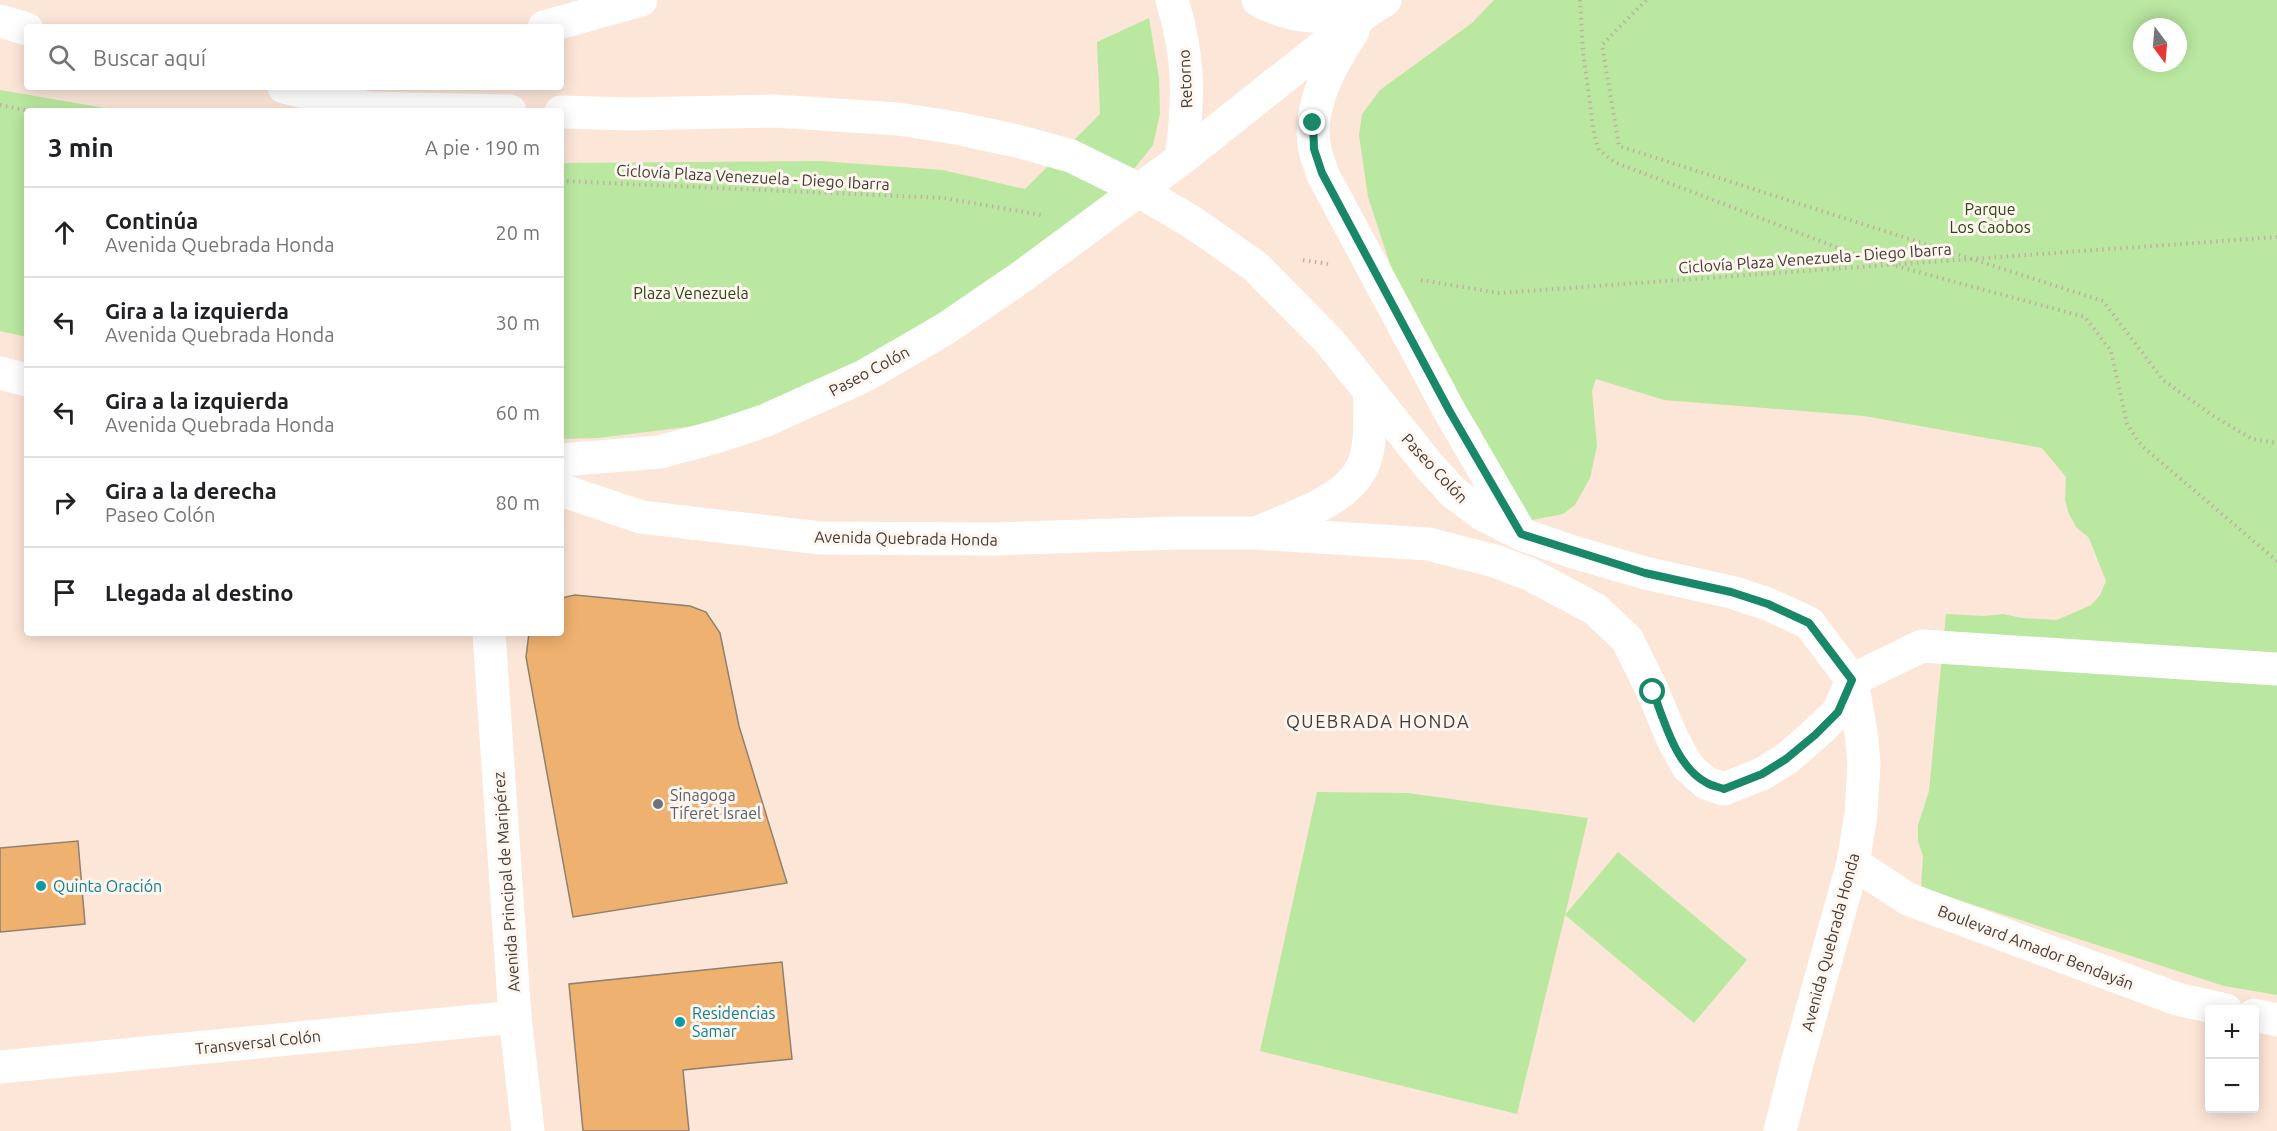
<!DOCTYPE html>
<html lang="es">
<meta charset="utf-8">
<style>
body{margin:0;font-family:Ubuntu,sans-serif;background:#f2f2f2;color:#202124}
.controls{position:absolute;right:18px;bottom:18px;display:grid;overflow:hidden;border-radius:6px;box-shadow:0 3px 15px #0003}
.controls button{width:54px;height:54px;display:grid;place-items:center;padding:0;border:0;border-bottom:2px solid #e0e0e0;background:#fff;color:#202124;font:30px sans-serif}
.compass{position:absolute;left:2133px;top:18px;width:54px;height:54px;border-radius:50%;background:#fff;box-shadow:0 3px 15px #0003;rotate:164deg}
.stop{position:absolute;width:18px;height:18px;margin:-14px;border:4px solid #188868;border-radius:50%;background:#fff}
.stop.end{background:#188868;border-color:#fff;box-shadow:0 2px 6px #0008}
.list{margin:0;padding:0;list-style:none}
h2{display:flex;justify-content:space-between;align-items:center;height:78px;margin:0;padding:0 24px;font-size:26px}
h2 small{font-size:20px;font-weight:400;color:#757577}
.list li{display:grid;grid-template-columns:39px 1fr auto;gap:18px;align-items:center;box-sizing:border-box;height:90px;padding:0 24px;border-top:2px solid #e0e0e0}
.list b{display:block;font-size:22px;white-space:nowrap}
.list p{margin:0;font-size:20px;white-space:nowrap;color:#757577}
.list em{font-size:20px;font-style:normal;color:#757577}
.icon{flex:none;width:33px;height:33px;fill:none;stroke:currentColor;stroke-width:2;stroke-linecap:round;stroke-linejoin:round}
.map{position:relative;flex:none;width:2277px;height:1131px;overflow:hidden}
.search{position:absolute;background:#fff;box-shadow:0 3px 15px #0003;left:24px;top:24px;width:540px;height:66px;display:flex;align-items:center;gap:15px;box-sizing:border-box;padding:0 21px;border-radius:6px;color:#757577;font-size:22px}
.panel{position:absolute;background:#fff;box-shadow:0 3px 15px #0003;left:24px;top:108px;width:540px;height:528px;border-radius:6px}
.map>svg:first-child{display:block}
.green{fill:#bae8a0;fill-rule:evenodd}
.building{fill:#eeb16f;stroke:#908070;stroke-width:1.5}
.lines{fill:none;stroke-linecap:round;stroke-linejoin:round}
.path{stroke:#c1b0a4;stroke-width:4;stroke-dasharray:1.5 4.5;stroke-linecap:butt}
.minor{stroke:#fff;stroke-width:33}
.route{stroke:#188868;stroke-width:8}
.worship-dot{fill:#6b7280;stroke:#fff6f0;stroke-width:2}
.culture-dot{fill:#0f9aa8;stroke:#fff6f0;stroke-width:2}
.labels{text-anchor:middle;stroke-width:6;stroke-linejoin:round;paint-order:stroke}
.street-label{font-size:16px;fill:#443b36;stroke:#fff6f0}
.park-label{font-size:16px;fill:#294615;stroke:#fff6f0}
.worship-label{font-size:16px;fill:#5b616d;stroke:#fff6f0;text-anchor:start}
.culture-label{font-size:16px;fill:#0d838f;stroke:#fff6f0;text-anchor:start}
.neighbourhood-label{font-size:18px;letter-spacing:1.5px;fill:#443b36;stroke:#fff6f0}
</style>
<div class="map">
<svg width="2277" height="1131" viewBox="0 0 2277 1131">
<rect width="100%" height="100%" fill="#fce6d8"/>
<!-- green -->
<g class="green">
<path d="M1494 0H2277V995L2224 986 1921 888 1923 856 1918 841V825L1929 791 1946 614 1984 616 2003 614 2022 618 2057 620 2091 605 2100 595 2106 581 2089 538 2076 527 2069 514 2065 500 2066 477 2042 448 1864 416 1664 400 1596 379 1592 391 1597 446 1590 478 1575 505 1563 514 1532 520 1518 511 1479 428 1464 405 1391 267 1368 197 1359 135 1362 114 1380 90 1472 23ZM2142 27H2178V63H2142Z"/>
<path d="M1149 18 1159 78 1160 114 1153 145 1126 179 1018 261 896 344 758 410 694 426 598 438 561 439V163L820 161 943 170 1025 189 1100 114 1097 42Z"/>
<path d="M0 90 122 111H27V337L0 331Z"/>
<path d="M1317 792 1408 793 1588 818 1565 915 1618 852 1747 960 1694 1023 1565 915 1517 1114 1260 1051Z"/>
</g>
<!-- building -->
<g class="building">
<path d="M575 595 690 606 706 612 720 633 739 726 787 883 573 917 526 657 529 633H561V598Z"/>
<path d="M78 841 85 924 0 932V848Z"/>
<path d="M782 962 792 1059 683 1070 689 1131H583L569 984Z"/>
</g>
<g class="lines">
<!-- path -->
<g class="path">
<path d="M1580 0 1583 52 1594 134 1599 150 1614 162 1854 254 1889 264"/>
<path d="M1646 0 1602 45 1619 146 2103 301 2163 380 2212 415 2252 439 2277 443"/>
<path d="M0 105 29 111"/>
<path d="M561 181 944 198 1041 215"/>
<path d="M1303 260 1328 264"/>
<path d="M1896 266 2085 317 2111 351 2127 424 2141 445 2277 561"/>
<path d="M1421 280 1499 293 2277 237"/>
</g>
<!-- minor -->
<g class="minor">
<path d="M1172 0C1190 58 1189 100 1181 159"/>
<path d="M1258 0C1296 21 1324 17 1366 12"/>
<path d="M0 21 27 29"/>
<path d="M544 27 641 0"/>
<path d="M1353 31C1331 64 1306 108 1315 150 1317 158 1320 165 1322 173L1450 412 1521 534"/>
<path d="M284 87 368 108 510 111"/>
<path d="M561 112 630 114 775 111 898 119 956 128 1017 141 1071 156 1126 183 1195 224 1256 267 1330 342 1430 467 1454 493 1482 514 1521 534 1570 551 1645 573 1731 592 1768 604 1809 623 1852 680 1861 733 1864 762 1861 814 1853 863 1798 1060 1780 1131"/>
<path d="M0 373 27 380"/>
<path d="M561 460 660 452 719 436 764 421 864 376 945 329 1024 275 1181 159 1366 12 1385 0"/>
<path d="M561 490 641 517 820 538 994 539 1176 533H1256L1428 544 1495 561 1529 574 1595 609 1627 639 1653 692 1673 740 1688 767 1706 783 1724 789 1762 774 1786 759 1814 735 1838 712 1852 680 1922 646 2277 669"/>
<path d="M1259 532C1294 516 1349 501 1364 463 1372 442 1369 416 1370 394"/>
<path d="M489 633 515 1017 528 1131"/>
<path d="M1853 863 1908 899 2177 999 2226 1010"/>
<path d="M2254 1015 2277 1020"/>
<path d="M0 1067 515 1017"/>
</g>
</g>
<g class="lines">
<!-- route -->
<path class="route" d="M1313 123 1314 149 1322 173 1450 412 1521 534 1645 573 1731 592 1768 604 1809 623 1852 680 1838 712 1815 735 1786 759 1762 774 1724 789C1719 787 1712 786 1707 783 1676 767 1665 722 1653 692"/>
</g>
<!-- markers -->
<circle class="worship-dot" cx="658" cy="804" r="6"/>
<g class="culture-dot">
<circle cx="41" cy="886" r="6"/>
<circle cx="680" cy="1022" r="6"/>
</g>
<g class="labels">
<!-- street labels -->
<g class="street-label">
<text transform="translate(1185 79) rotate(-93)" y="6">Retorno</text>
<text transform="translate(753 177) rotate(3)" y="6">Ciclovía Plaza Venezuela - Diego Ibarra</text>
<text transform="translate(1815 258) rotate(-4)" y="6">Ciclovía Plaza Venezuela - Diego Ibarra</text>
<text transform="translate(869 371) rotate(-28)" y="6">Paseo Colón</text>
<text transform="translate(1435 468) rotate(47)" y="6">Paseo Colón</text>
<text transform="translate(906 538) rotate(1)" y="6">Avenida Quebrada Honda</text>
<text transform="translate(506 882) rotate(-94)" y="6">Avenida Principal de Maripérez</text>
<text transform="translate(1830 942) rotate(-75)" y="6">Avenida Quebrada Honda</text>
<text transform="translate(2036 947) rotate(21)" y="6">Boulevard Amador Bendayán</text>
<text transform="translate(258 1042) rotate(-6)" y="6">Transversal Colón</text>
</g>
<!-- park labels -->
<g class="park-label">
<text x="1990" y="215">Parque<tspan x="1990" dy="18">Los Caobos</tspan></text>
<text x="691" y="299">Plaza Venezuela</text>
</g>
<!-- worship labels -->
<g class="worship-label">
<text x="670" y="801">Sinagoga<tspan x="670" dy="18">Tiferet Israel</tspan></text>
</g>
<!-- culture labels -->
<g class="culture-label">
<text x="53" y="892">Quinta Oración</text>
<text x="692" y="1019">Residencias<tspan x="692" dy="18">Samar</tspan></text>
</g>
<!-- neighbourhood labels -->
<g class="neighbourhood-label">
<text x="1378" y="728">QUEBRADA HONDA</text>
</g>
</g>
</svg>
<div class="controls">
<button>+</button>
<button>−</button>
</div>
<svg class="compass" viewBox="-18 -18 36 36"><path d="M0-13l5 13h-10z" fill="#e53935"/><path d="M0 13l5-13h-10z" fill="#757577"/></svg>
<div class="stop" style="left:1653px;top:692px"></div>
<div class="stop end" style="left:1313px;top:123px"></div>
<div class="search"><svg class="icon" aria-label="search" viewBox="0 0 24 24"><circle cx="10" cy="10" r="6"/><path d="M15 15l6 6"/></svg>Buscar aquí</div>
<section class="panel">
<h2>3 min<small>A pie · 190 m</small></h2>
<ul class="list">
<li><svg class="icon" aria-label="ahead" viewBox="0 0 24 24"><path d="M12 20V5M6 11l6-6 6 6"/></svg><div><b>Continúa</b><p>Avenida Quebrada Honda</p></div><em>20 m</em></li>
<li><svg class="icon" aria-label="left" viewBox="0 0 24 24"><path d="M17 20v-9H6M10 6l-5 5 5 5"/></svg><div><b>Gira a la izquierda</b><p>Avenida Quebrada Honda</p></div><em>30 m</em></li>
<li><svg class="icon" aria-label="left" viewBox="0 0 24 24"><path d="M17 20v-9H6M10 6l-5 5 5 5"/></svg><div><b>Gira a la izquierda</b><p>Avenida Quebrada Honda</p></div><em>60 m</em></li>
<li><svg class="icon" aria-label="right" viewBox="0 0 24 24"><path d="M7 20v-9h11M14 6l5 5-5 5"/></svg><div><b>Gira a la derecha</b><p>Paseo Colón</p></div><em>80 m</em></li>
<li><svg class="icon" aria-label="arrive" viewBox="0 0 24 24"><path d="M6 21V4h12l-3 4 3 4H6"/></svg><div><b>Llegada al destino</b></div></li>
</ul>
</section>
</div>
